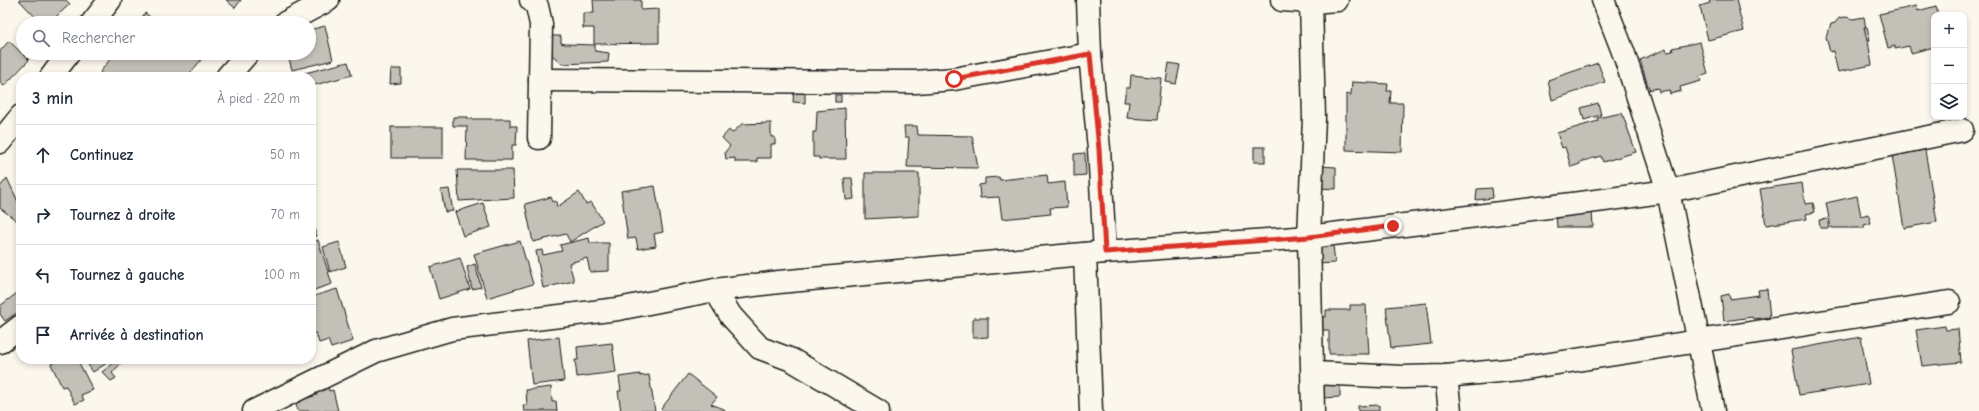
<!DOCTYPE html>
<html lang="fr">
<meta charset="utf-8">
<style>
body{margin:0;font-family:"Comic Neue",sans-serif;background:#f6f6f7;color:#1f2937}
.controls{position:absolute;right:12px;top:12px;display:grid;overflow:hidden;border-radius:8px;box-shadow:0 2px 6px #0003}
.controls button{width:36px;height:36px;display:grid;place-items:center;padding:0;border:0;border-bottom:1px solid #e0e1e3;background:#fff;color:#1f2937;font:20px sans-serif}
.stop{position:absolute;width:12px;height:12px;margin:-9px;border:3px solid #d93025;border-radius:50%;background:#fff}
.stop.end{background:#d93025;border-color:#fff;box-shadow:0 1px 4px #0008}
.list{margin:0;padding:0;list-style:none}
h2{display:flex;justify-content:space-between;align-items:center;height:52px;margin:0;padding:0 16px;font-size:17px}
h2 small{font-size:13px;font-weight:400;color:#747a83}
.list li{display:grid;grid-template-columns:26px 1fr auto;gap:12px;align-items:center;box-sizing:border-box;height:60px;padding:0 16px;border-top:1px solid #e0e1e3}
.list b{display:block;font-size:15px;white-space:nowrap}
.list em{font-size:13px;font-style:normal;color:#747a83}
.icon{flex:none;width:22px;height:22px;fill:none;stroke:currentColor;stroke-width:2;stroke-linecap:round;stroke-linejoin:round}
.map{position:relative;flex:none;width:1979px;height:411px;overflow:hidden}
.search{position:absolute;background:#fff;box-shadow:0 2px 6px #0003;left:16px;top:16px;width:300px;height:44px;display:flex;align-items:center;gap:10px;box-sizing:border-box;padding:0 14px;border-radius:22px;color:#747a83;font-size:15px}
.panel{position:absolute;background:#fff;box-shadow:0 2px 6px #0003;left:16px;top:72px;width:300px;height:292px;border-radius:16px}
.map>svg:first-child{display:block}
.building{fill:#c3c0b8;stroke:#1c1c1c}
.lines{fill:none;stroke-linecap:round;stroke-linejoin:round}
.street-casing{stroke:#1c1c1c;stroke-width:25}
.street{stroke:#fbf7ec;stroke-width:22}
.route{stroke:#d93025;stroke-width:5}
</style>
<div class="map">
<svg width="1979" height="411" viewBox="0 0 1979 411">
<rect width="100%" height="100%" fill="#fbf7ec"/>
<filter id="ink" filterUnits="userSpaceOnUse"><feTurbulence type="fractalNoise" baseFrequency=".025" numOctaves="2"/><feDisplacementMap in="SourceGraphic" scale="8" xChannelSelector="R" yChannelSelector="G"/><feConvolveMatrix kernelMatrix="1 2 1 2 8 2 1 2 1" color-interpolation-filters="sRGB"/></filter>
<g filter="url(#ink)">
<!-- building -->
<g class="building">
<path d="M19 0H66L70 4 49 23H41Z"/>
<path d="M226 0H241L235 8Z"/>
<path d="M593 0H641V10L659 9V43L594 44V28H583V13H594Z"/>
<path d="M1709 0H1736L1744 31 1708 40 1700 6 1710 3Z"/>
<path d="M1917 6 1918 11 1936 6 1938 15H1934V47L1911 53 1909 46 1895 49V46L1888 48 1879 14Z"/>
<path d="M145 13 158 23H138Z"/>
<path d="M1846 17 1853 19 1864 17 1872 65 1838 72 1833 51 1830 52 1826 37 1831 24 1835 23 1839 18Z"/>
<path d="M325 26 333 60 292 70 288 55 291 53H309V30Z"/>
<path d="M1864 27H1867L1870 40 1867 41Z"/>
<path d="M551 36H561V43L565 44 595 45V51L609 53 608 62 562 64 550 53Z"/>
<path d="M9 41 29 60 4 86 0 83V51Z"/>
<path d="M1700 42 1708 74 1699 77 1701 81 1680 87 1681 91 1670 94 1669 90 1659 92 1658 88 1648 90 1650 88 1648 86 1640 60 1666 49 1667 52 1673 51 1672 48Z"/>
<path d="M115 53H165L169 56 172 53H192L201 60 187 77H105L100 72Z"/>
<path d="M348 62 352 75 311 86V77H294L293 76Z"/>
<path d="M1169 63 1180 65 1176 84 1166 82Z"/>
<path d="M1598 63 1605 82 1552 100 1548 80Z"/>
<path d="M391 69H401V83L390 84Z"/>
<path d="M1131 75 1161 78 1157 120 1127 118 1129 102H1124L1126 88H1130Z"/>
<path d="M1352 82 1388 84 1387 91H1391L1390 103H1403L1402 152 1346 150V94L1351 95Z"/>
<path d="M794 86H805V103L793 102Z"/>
<rect x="835" y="95" width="6" height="7"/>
<path d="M1598 103 1601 115 1584 120 1581 108Z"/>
<path d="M845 108 846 159H819V157H813V132H816L817 111Z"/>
<path d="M1622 113 1636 152 1603 162 1601 156 1580 162V164L1571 167 1565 147 1562 148 1557 133 1598 121 1597 118Z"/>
<path d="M453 117H468V119H510V126H517L516 145H512V160H466L467 126H453Z"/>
<path d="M771 123V137H775V144H771V158H757V162H735V158L726 159 725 152 730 146 722 138 729 130 732 133 742 124Z"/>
<path d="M904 126H917L918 135 972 136 978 168 907 167 909 137H905Z"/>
<rect x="391" y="127" width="52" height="31"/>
<rect x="1254" y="147" width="11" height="15"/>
<path d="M1925 150 1937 222 1904 228 1892 155Z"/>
<path d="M1085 153 1086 175 1074 176V154Z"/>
<path d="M1320 166 1336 167V189L1319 188Z"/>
<path d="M457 170H513L514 198 459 201Z"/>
<path d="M865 173H919V216L865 219Z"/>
<path d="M1047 175 1048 184 1065 182 1067 207 1050 208 1051 214 1002 219 999 197 980 198 979 185 985 184V178L999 177 1000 180Z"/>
<path d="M7 178 21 208V224L0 208V187Z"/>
<path d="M844 178H852L854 199 846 200Z"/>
<path d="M1802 183 1805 204 1813 203 1815 212 1806 214 1807 219 1766 225 1760 189Z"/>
<path d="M655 186 663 232 654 234 656 246 638 249 636 238 628 239 621 191Z"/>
<path d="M1492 188 1493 198 1476 200 1477 189Z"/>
<path d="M449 189 453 211 445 212 441 190Z"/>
<path d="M579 192 586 204 591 202 603 221 570 242 566 234 533 242 525 204 551 197 553 202 556 201 557 207Z"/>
<path d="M1857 196 1861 216 1868 214 1871 223 1864 225V228H1831L1826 203Z"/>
<path d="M483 203 491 227 463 236 455 212Z"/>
<path d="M1592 210 1593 227H1557L1556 214Z"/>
<path d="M1827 219 1829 228H1820L1819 220Z"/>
<path d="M314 226 317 236 311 238V227Z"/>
<path d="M589 238 590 243H609V271L590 272 587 258 569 263 574 281 543 288 536 251 542 250 543 255 562 251 560 245Z"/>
<path d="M318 240 332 284 311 291V242Z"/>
<path d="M520 241 533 284 487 298 474 254Z"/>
<path d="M339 242 346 267 330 272 323 247Z"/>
<path d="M1333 245 1335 263 1317 264 1316 246Z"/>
<path d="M460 258 470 289 439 299 430 267Z"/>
<path d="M475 264 481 287 472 289 467 267Z"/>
<path d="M337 289 353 341 331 348 328 340 319 343 316 333 311 335V297Z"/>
<path d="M1767 289 1770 317 1753 319 1752 317 1724 321 1721 296 1729 294 1730 299 1759 295 1758 290Z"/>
<path d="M21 290V310L5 321 0 314V306Z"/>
<path d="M1426 303 1431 344 1391 348 1386 307Z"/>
<path d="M1350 305H1366L1369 354H1329V330H1322V317H1326V310H1350Z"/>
<path d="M973 318H988V337L973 338Z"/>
<path d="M1945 326 1946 330 1958 329 1961 362 1922 366 1916 330Z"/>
<path d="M559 337 564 381 532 385 527 341Z"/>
<path d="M1861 337 1869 384 1799 395 1791 350Z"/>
<path d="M612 343 616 372 577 377 575 360H578L577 347Z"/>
<path d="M61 359H77L93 390 81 395 84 400 75 404 66 386 62 387 51 364Z"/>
<path d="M84 359H113L93 372Z"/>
<path d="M119 359 122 362 112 373 116 378 111 381 102 372Z"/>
<path d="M640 374V376L649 375 655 411H618H621L618 391H621L619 377Z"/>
<path d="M688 374 717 397 711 404 724 409 725 411H663L661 409Z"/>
<path d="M1340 381V397L1322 398 1321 382Z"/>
<path d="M328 386 329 391 333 390 338 411H298L295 402 317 395 315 389Z"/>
<path d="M551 387 552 402 556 401 557 411H524L523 405H527L526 390Z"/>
<path d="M1379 405V411H1358V406Z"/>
</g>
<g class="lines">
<defs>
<g id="street">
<path d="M531 0 537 6 541 24 539 138"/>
<path d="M1088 0 1090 54 1099 149 1105 252"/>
<path d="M1282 0 1311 2 1337 0"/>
<path d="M1603 0 1624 54 1668 191 1713 411"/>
<path d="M1311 2 1314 118 1309 237 1313 411"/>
<path d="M92 23 110 0"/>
<path d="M285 23 328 0"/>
<path d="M51 77 69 53"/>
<path d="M227 77 248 53"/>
<path d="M540 80 916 82 954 79 1090 54"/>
<path d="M0 142 21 116"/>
<path d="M1085 254 1091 411"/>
<path d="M715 290 731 316 760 348 792 360 878 411"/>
<path d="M0 342 21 326"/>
<path d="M1313 373 1403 377 1446 376 1519 369 1949 302"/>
<path d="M1446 376 1450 411"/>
<path d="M254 411 376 351 452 329 618 309 715 290 779 282 1105 252 1309 237 1604 200 1668 191 1962 130"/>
</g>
</defs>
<!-- street casing -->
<use href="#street" class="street-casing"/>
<!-- street -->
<use href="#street" class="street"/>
</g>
</g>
<g class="lines" filter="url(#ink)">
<!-- route -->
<path class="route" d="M954 79 1090 54 1099 149 1105 252 1309 237 1393 226"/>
</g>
</svg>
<div class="controls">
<button>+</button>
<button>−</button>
<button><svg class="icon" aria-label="layers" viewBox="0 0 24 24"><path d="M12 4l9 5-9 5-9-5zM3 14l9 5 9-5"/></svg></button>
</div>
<div class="stop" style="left:954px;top:79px"></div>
<div class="stop end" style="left:1393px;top:226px"></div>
<div class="search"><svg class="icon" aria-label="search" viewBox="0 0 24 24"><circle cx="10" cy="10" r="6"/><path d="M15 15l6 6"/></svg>Rechercher</div>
<section class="panel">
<h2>3 min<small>À pied · 220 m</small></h2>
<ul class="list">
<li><svg class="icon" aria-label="ahead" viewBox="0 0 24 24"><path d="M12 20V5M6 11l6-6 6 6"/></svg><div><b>Continuez</b></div><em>50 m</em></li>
<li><svg class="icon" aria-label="right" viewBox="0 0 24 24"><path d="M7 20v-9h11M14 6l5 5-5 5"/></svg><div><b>Tournez à droite</b></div><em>70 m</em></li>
<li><svg class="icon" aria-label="left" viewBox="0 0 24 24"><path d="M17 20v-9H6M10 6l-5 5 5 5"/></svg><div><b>Tournez à gauche</b></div><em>100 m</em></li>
<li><svg class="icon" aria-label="arrive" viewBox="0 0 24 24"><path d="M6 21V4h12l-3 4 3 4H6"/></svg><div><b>Arrivée à destination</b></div></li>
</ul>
</section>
</div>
